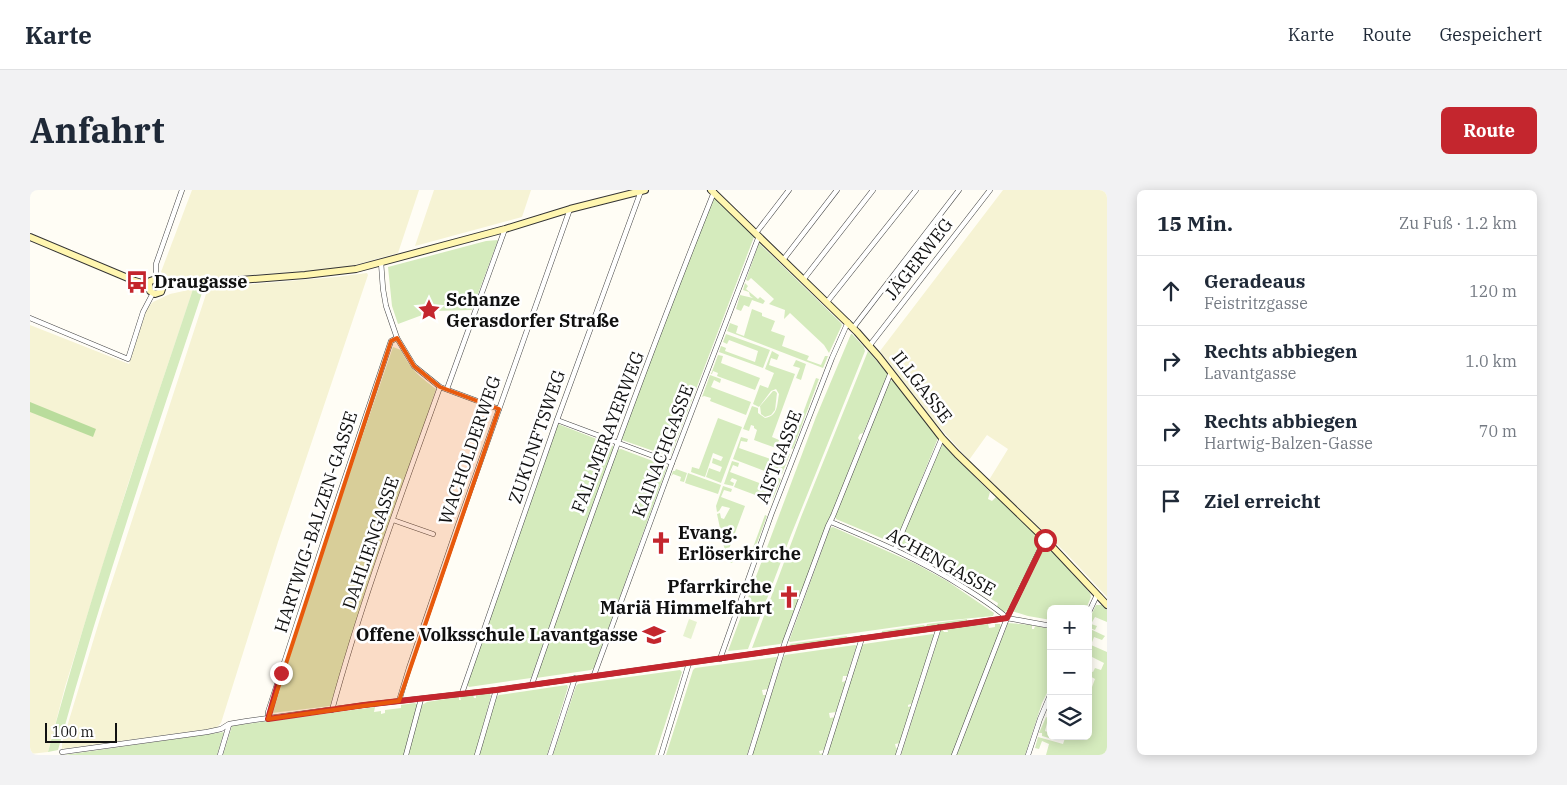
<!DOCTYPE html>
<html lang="de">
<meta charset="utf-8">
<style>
body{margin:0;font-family:"IBM Plex Serif",serif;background:#f2f2f3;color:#1f2937}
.controls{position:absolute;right:15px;bottom:15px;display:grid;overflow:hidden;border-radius:8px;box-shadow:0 2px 12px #0003}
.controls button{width:45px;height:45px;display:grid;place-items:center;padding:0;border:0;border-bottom:1px solid #e0e1e3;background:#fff;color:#1f2937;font:25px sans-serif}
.scale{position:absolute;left:15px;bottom:12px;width:72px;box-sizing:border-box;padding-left:5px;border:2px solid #111;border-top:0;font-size:14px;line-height:18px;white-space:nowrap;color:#111;-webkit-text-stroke:4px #fff;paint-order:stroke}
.stop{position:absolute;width:15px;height:15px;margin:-11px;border:4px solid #c4262e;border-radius:50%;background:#fff}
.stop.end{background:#c4262e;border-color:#fff;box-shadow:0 1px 5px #0008}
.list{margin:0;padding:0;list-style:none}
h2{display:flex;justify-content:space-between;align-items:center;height:65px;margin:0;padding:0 20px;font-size:21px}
h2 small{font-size:16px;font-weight:400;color:#747a83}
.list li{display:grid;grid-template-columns:32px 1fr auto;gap:15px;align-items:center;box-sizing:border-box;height:70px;padding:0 20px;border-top:1px solid #e0e1e3}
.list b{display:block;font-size:19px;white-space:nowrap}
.list p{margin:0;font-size:16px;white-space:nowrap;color:#747a83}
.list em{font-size:16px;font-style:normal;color:#747a83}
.icon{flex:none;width:28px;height:28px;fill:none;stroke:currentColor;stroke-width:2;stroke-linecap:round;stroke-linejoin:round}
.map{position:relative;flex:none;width:1077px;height:565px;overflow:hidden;border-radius:8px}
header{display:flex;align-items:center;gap:30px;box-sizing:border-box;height:70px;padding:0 25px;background:#fff;border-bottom:1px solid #e0e1e3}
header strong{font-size:24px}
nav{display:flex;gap:28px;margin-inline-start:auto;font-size:18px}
.intro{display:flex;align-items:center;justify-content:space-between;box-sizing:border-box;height:120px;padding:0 30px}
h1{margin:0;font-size:35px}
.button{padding:12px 22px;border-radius:8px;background:#c4262e;color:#fff;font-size:18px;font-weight:700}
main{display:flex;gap:30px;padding:0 30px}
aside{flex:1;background:#fff;border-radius:8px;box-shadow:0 2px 12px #0003}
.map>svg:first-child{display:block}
.farmland{fill:#f6f3d4}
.green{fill:#d5ebbd}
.forest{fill:#b9dc9c}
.pitch{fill:#e6f2cf}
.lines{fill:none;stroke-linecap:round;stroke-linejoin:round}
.street-casing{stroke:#444;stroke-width:5.5}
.secondary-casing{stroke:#333;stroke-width:8}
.street{stroke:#fff;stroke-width:4.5}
.secondary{stroke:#fff6b0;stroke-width:6}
.route{stroke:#c4262e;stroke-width:6}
.marked{fill:#e8590c;fill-opacity:0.2;stroke:#e8590c;stroke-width:4;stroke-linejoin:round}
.labels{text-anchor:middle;stroke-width:5;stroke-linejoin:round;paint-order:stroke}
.street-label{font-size:18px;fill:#111;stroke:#fff}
.poi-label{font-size:18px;font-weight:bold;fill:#111;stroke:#fff;text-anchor:start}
</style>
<header>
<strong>Karte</strong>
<nav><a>Karte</a><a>Route</a><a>Gespeichert</a></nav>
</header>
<div class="intro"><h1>Anfahrt</h1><a class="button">Route</a></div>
<main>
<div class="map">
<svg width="1077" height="565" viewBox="0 0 1077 565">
<rect width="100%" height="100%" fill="#fffdf5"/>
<!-- farmland -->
<g class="farmland">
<path d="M162 0H389L368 63 325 75 304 79 177 88 136 90 131 82Z"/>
<path d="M404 0H501L492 27 385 56Z"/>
<path d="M973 0H1077V407L1035 362 959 290 978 259 957 245 939 270 902 229 850 161Z"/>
<path d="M337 83 338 85 248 352 191 533 186 538 32 559V553L72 422 178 98 306 87Z"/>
<path d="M163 99 98 294 35 497 18 562 0 564V135L99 174 116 121 120 115 123 112 140 104Z"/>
</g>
<!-- green -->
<g class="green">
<path d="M682 8H686L724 47 641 265 638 266 592 250V248L633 135Z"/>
<path d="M468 50 442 120 403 121 368 134 362 116 358 77 456 51Z"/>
<path d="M729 53 811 133 812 135 799 163 794 155 760 123 754 129 755 120 739 114 744 109 721 88 718 91 716 90Z"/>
<path d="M715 93 718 96 716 99 728 109 730 107 735 111 733 114 722 110 719 117 714 115 711 121 706 119 710 105 723 108 720 106 719 102 713 100Z"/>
<path d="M174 97C123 251 71 404 28 560L18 562C60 405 112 252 163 99Z"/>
<path d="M722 119 732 123V126L745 131 741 141 755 146 752 156 779 166 777 170 791 175 795 166H798L793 178 697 141 700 133 708 136 706 143 714 146Z"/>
<path d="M696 144 740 160 733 178 689 162 691 156 696 158 695 161 725 172 728 161 699 150 697 154 693 152Z"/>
<path d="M821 144H822L834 157 835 161 761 345 718 459 698 461 786 227Z"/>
<path d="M363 157 371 160C380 179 389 186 406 199L300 516 242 523 298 346Z"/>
<path d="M742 161 749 165 747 170 741 168 739 175 765 184 742 247 749 250 746 258 724 250 727 240 724 238V236L721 235 719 241 713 239 722 216 728 218V223L735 228C748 226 747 215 749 204L746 199 741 201 729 217 723 214 730 195 738 198 744 183 735 179Z"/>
<path d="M838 161 858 184 833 243 830 244 828 248 830 251 753 452 750 454 722 458 771 327Z"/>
<path d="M688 165 693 166 691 173 730 188 725 200 687 186 688 183 683 181 682 184H681Z"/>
<path d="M766 170 776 174 771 190 766 188 770 178 763 176Z"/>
<path d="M680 185 691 189 690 193 684 190 681 197 721 212 716 225 680 211 681 208 674 206 672 207Z"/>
<path d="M786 188 789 189 763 259 760 258Z"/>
<path d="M864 190 908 248 866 352 863 353 806 329 805 326 854 205 860 191Z"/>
<path d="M743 201H745L747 203 745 220 741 225 735 227 731 224 730 216Z"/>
<path d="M688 228 712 237 691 293 676 287 679 278 690 282 692 277 682 273 683 268 691 271 693 267 683 263 675 287 661 282 662 277 669 279Z"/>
<path d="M528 234 582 255 584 258 501 488 439 497 437 494Z"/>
<path d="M711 247 718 249 717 252 711 251 709 258 752 273 755 266 750 265 751 261 760 264 752 284 744 281 743 284 703 269Z"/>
<path d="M911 255H913L960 302 958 309 962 311 966 307 1011 349V352L980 417 978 418V421L974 422 967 417 968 413 910 378 871 357 869 354Z"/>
<path d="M591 259 636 276 637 277 564 478 561 480 506 488 587 260Z"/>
<path d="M702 271 709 273 708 277 703 275 700 282 743 298 746 291 741 289 742 286 751 289 742 311 743 306 739 304 736 309 704 297 707 290 702 288 700 291 704 293 703 296 694 294Z"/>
<path d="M646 279 657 283 654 292 650 291 651 287 643 284 641 287 643 281H645Z"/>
<path d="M658 283 691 295 688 304 655 293Z"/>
<path d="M693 296 702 299 701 302 694 300 691 307 715 316 699 359 707 362 702 373 697 371 687 324 690 323 691 328 694 329 700 318 692 316 689 321 687 322 686 316Z"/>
<path d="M735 325 737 326 720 372 718 371Z"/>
<path d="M803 337 886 374 917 391 964 423 963 426 902 432 760 452 759 451 800 338Z"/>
<path d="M1015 356H1017L1060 403 1061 407 1056 419H1021V430L998 426 982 421Z"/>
<path d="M1066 415H1072L1077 420V432L1065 427 1061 434 1067 436 1065 440 1058 437V432Z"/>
<path d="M937 429V431L896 437 897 434Z"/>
<path d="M978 433 1002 435V439H1004L1005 436 1021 439V495L1012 513 995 565H926Z"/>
<path d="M958 434 959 438 965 437V434H970L971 437 923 565H871L911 439H912L914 442H918L917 438Z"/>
<path d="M894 435 895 437 852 443V441Z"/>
<path d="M1058 438 1075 446 1072 450 1064 447 1061 455 1077 462V565H1016L1019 554 1012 551 1009 559 1005 558 1008 547 1033 554 1035 548 1041 550 1043 546H1058V495L1062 497 1065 489 1058 485 1060 481 1063 482 1065 478 1071 480 1074 473 1058 465V449L1061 443 1058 442Z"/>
<path d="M903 444 904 445 883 513 878 515V517L882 516 870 553 865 554 866 558 868 559 867 565H797L831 456 834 454Z"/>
<path d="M817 446 816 449 763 456 759 454Z"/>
<path d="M825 455 827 456 817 486H813L812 492 816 491 806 522 799 523 800 528 805 527 794 560 789 561 790 564 793 563 792 565H722L753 468 755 465Z"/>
<path d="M746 467 748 468 738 499 732 500 733 505H736L717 565H636L663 480 665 478Z"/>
<path d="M650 480 652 482 625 565H523L546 496 548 494Z"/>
<path d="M537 495 538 497 517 565H449L466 507 469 505Z"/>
<path d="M459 503 461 506 445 565H378L392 515 397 512 429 507V510H431L430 507 443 505 444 508H446V505Z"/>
<path d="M385 513 388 515 374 565H193L202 536 345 517 344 522 351 521V524L355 523V520L371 518V515Z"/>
<path d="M1016 527 1021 529V534L1017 533 1015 541 1020 543 1019 548 1012 546V543H1009Z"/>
<path d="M194 542 187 565H34Z"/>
</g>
<!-- forest -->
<path class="forest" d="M0 212 66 239 63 247 0 222Z"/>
<!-- pitch -->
<path class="pitch" d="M659 429 667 432 661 449 653 446Z"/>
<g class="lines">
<defs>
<g id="street">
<path d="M726 43 759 0"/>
<path d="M753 70 807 0"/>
<path d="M351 72 353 99 356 116 367 148 384 176 410 197 469 219"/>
<path d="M126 89V74L152 0"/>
<path d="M773 90 843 0"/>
<path d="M797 112 886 0"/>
<path d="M0 128 98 169 113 122 123 103"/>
<path d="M823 138 929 0"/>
<path d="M840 155 960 0"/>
<path d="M417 199 475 39"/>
<path d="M527 230 642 273"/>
<path d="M363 330 403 344"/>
<path d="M801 332C846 351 891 370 933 397 949 407 964 416 977 428"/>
<path d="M865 359 912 248"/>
<path d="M1058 424 1067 405"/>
<path d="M690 469 741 325 802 168 818 132"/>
<path d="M564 485 642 273 729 46"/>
<path d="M502 494C559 329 619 164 684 2"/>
<path d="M432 503 527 230 611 1"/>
<path d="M369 511 379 478 428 335 540 19"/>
<path d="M302 520C332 410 372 303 410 197"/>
<path d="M238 529V522L295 347 361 151 367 148"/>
<path d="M32 562 177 542 191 539 199 534 217 531 334 515 466 500 977 428 1021 436"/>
<path d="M190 565 199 535"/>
<path d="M376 565 391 509"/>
<path d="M447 565 466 500"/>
<path d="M520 565 545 488"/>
<path d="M631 565 659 473"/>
<path d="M720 565 755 452 798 336 803 326 861 182"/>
<path d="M795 565 832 448"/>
<path d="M868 565 909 437"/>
<path d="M924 565 977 428 1015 349"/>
<path d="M998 565 1010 529 1021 503"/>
</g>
<g id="secondary">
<path d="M681 0 827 142 849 167 912 248 927 264 1015 349 1077 415"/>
<path d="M0 47 105 91 119 95"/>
<path d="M119 95 120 101 125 104 131 102 133 96"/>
<path d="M119 95 120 91 126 89 131 91 133 96"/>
<path d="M133 96 275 85 326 79 475 39 540 19 615 0"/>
</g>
</defs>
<!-- street casing -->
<use href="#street" class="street-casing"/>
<!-- secondary casing -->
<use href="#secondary" class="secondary-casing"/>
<!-- street -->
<use href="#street" class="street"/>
<!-- secondary -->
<use href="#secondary" class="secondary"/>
</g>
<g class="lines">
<!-- route -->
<path class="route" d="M251 483 238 529 334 515 466 500 977 428 1015 350"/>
</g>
<!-- marked area -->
<path class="marked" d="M367 148 384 176 410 197 469 219 369 511 238 529 361 151Z"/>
<!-- icons -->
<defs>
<symbol id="bus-bare" viewBox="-9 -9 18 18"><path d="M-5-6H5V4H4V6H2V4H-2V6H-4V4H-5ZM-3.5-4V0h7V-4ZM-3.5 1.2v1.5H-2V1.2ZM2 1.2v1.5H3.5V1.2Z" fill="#c4262e" stroke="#fff" stroke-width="2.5" paint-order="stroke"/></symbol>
<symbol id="sight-bare" viewBox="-9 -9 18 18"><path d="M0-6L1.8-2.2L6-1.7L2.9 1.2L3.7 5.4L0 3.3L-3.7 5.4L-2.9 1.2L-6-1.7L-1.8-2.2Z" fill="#c4262e" stroke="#fff" stroke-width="2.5" paint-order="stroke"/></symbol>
<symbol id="church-bare" viewBox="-9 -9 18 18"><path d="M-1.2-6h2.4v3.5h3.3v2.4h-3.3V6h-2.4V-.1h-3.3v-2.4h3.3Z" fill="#c4262e" stroke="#fff" stroke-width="2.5" paint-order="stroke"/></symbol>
<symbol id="school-bare" viewBox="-9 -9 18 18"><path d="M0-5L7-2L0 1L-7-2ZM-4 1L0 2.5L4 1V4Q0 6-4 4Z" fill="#c4262e" stroke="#fff" stroke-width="2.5" paint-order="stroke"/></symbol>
</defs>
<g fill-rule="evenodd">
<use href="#bus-bare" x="91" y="76" width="32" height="32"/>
<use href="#sight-bare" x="383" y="104" width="32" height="32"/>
<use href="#church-bare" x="615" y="337" width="32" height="32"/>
<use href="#church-bare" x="743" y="391" width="32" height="32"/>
<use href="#school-bare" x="608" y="429" width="32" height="32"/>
</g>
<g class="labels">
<!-- street labels -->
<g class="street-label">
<text transform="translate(889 69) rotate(-52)" y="6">JÄGERWEG</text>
<text transform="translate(892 197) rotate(52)" y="6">ILLGASSE</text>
<text transform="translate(578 242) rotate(-69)" y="6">FALLMERAYERWEG</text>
<text transform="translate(507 247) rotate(-71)" y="6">ZUKUNFTSWEG</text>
<text transform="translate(440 260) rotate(-71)" y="6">WACHOLDERWEG</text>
<text transform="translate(633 261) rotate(-69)" y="6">KAINACHGASSE</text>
<text transform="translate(749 267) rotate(-69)" y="6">AISTGASSE</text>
<text transform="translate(286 332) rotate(-72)" y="6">HARTWIG-BALZEN-GASSE</text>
<text transform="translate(341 353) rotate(-71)" y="6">DAHLIENGASSE</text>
<text transform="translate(911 372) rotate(29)" y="6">ACHENGASSE</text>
</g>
<!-- poi labels -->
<g class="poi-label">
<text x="124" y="98">Draugasse</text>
<text x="416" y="116">Schanze<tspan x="416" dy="21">Gerasdorfer Straße</tspan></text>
<text x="648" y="349">Evang.<tspan x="648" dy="21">Erlöserkirche</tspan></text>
<text x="742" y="403" text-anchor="end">Pfarrkirche<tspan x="742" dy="21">Mariä Himmelfahrt</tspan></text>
<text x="608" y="451" text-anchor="end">Offene Volksschule Lavantgasse</text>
</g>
</g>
</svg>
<div class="controls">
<button>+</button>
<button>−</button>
<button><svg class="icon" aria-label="layers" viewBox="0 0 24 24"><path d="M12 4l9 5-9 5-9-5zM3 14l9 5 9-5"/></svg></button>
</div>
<div class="scale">100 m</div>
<div class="stop" style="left:1015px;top:350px"></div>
<div class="stop end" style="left:251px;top:483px"></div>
</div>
<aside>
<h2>15 Min.<small>Zu Fuß · 1.2 km</small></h2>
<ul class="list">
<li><svg class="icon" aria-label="ahead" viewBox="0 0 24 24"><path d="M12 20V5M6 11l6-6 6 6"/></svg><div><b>Geradeaus</b><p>Feistritzgasse</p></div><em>120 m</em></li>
<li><svg class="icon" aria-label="right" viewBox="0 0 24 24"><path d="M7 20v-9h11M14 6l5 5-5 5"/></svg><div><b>Rechts abbiegen</b><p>Lavantgasse</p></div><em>1.0 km</em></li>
<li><svg class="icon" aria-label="right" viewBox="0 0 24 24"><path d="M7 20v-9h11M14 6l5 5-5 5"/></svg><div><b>Rechts abbiegen</b><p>Hartwig-Balzen-Gasse</p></div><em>70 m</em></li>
<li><svg class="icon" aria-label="arrive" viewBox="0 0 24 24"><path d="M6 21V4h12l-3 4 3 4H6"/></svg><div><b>Ziel erreicht</b></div></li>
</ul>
</aside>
</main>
